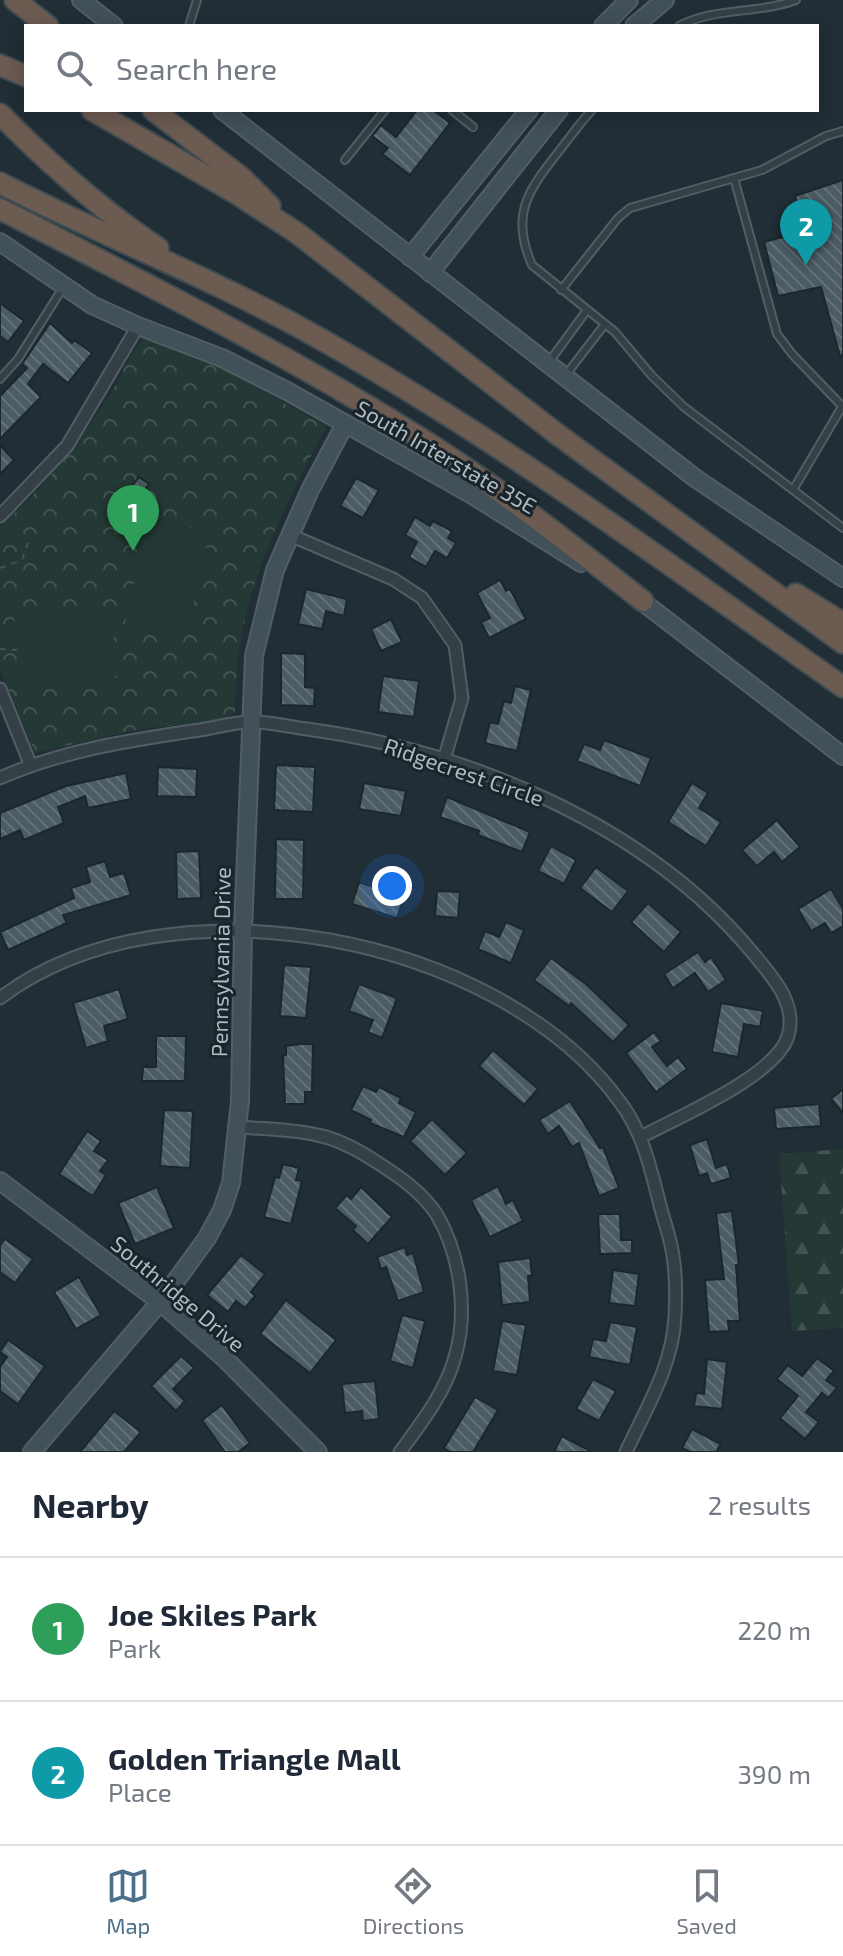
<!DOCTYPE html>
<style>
body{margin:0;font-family:"Exo 2",sans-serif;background:#f6f6f7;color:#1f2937}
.you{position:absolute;left:392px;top:886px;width:28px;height:28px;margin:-20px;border:6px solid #fff;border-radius:50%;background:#1a73e8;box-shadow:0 0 0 12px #1a73e833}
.badge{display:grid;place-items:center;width:52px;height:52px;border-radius:50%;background:#4c718b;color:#fff;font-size:26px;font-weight:700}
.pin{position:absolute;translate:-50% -66px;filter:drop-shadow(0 2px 4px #0008)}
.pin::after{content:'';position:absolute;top:42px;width:28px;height:24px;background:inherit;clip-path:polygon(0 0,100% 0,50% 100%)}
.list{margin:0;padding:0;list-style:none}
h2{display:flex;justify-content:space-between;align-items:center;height:104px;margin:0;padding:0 32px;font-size:34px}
h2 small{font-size:26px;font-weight:400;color:#747a83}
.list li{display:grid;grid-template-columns:52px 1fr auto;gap:24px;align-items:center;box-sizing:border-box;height:144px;padding:0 32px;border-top:2px solid #e0e1e3}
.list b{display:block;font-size:30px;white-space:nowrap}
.list p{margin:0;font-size:26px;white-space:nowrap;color:#747a83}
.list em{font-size:26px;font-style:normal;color:#747a83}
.icon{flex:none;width:44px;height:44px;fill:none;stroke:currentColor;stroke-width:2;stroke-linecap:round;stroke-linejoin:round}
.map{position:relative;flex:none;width:843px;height:1452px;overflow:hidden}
.search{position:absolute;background:#fff;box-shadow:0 4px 20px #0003;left:24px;right:24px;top:24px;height:88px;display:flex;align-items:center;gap:20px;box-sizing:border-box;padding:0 28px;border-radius:0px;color:#747a83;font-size:30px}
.sheet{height:392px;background:#fff}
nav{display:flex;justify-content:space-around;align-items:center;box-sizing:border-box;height:112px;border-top:2px solid #e0e1e3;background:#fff;font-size:22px;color:#747a83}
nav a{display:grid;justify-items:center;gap:4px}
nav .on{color:#4c718b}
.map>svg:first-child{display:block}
.forest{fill:url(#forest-firs)}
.park{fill:url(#park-crowns)}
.pitch{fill:#243935}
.building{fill:url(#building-back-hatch);stroke:#1b272d;stroke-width:2}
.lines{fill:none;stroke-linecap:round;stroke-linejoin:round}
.lane-casing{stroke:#515e64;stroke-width:10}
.street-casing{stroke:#515e64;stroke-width:15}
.secondary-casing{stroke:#515e64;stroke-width:20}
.highway-casing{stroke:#3e4b51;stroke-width:24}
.path{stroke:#425553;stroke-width:2;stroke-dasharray:6 6;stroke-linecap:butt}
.lane{stroke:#344046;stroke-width:6}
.street{stroke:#344046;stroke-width:11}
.secondary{stroke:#425059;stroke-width:16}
.highway{stroke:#6c5b51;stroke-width:20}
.labels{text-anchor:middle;stroke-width:6;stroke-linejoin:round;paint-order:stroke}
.street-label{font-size:22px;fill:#aebbc3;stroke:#1a252b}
</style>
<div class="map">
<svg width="843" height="1452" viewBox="0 0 843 1452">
<defs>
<pattern id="forest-firs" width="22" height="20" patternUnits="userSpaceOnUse" patternTransform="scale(2)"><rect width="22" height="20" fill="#243935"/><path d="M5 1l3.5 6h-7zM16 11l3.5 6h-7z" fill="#415451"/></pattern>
<pattern id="park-crowns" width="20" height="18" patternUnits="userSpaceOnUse" patternTransform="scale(2)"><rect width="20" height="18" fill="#243935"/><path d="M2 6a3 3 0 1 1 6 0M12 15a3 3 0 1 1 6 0" fill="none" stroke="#415451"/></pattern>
<pattern id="building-back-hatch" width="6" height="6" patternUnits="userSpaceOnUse" patternTransform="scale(2)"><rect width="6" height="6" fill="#4c5c64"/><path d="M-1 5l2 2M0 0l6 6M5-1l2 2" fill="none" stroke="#637179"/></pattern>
</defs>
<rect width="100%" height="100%" fill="#212e36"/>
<!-- forest -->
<path class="forest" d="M843 1149V1328L792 1331 779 1154Z"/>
<!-- park -->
<path class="park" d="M147 337 219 368 327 426C289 497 251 570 239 650 236 671 236 692 235 712L222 720 140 729 35 753 0 669V525C40 495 84 435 111 393 124 374 128 351 147 337Z"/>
<!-- pitch -->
<g class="pitch">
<path d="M149 518 210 532 186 637 125 623Z"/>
<path d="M112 607 116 677 19 684 14 613Z"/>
</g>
<!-- building -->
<g class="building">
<path d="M417 110H433L450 123 410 175 382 154 388 148 372 136 381 125 396 137Z"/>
<path d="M843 180V355L840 356 821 287 778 296 764 242 805 231 795 196Z"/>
<path d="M0 303 24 321 8 342 0 336Z"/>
<path d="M50 323 72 343 74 340 92 353 68 383 43 364 28 384 41 397 0 439V396L27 368 22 364Z"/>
<path d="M0 445 14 460 0 474Z"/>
<path d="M139 477 149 484 140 496 130 489Z"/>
<path d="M356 478 379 490 363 518 340 506Z"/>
<path d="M415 517 430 526 433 521 452 531 448 538 456 543 447 558 435 551 426 567 409 557 417 542 405 535Z"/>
<path d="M500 580 506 591 510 589 526 619 489 638 481 622 490 618 477 593Z"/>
<path d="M306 589 347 599 344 616 326 611 322 629 298 624Z"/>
<path d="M391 619 402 642 381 651 371 629Z"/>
<path d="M281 653 305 654V687L315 688 314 706 281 705Z"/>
<path d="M383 676 419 681 414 717 378 712Z"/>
<path d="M515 686 531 690 517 751 485 743 490 722 498 724 504 701 511 703Z"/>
<path d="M604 740 651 758 640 786 577 761 584 744 600 750Z"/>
<path d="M276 765 315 767 313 812 274 810Z"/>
<path d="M158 767 197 769 196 797 157 796Z"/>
<path d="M126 773 131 799 88 808 85 796 58 807 64 823 24 840 20 830 0 839V813L66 786Z"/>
<path d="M364 783 406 791 401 816 359 809Z"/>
<path d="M692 783 708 793 699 808 721 822 706 846 668 822Z"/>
<path d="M447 797 530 832 522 852 478 835 479 831 440 817Z"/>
<path d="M777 820 800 847 782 862 774 852 757 866 742 850Z"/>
<path d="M276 839 304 840 303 899H275Z"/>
<path d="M551 846 576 860 564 884 538 871Z"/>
<path d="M199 851 201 898 177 899 176 852Z"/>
<path d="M105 861 110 877 124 873 131 895 63 915 67 923 8 950 0 932 74 898 71 888 90 882 86 867Z"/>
<path d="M596 867 628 891 612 912 580 888Z"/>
<path d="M394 877 409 882 397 918 352 904 359 882 388 892Z"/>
<path d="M831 889 843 909V926L831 933 825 923 811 931 798 909Z"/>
<path d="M437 891 460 892 458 918 435 916Z"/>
<path d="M648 903 681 932 664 952 631 922Z"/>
<path d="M506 922 524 930 511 963 478 949 485 931 499 937Z"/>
<path d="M698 952 705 962 711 957 726 980 708 992 695 973 673 988 664 974Z"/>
<path d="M551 958 586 984 629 1025 613 1042 571 1003 569 1006 534 980Z"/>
<path d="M284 965 311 967 306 1018 280 1016Z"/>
<path d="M359 984 397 998 382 1038 368 1032 373 1020 349 1011Z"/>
<path d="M119 989 128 1019 104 1026 108 1041 86 1048 73 1003Z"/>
<path d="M721 1003 763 1011 760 1027 744 1024 738 1057 712 1052Z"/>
<path d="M654 1032 661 1041 652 1047 667 1066 678 1057 687 1069 656 1092 626 1053Z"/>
<path d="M156 1036H186L185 1081H142L143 1067H156Z"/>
<path d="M301 1044H313L312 1092H305V1104H285L283 1055H286V1046Z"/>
<path d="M493 1050 538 1089 524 1105 479 1066Z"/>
<path d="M363 1086 376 1092 379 1087 401 1098 399 1103 416 1112 404 1137 370 1123 371 1120 351 1110Z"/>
<path d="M843 1089V1113L831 1099Z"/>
<path d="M570 1101 600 1148 603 1147 619 1188 599 1196 579 1143 572 1147 559 1126 548 1134 539 1120Z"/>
<path d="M819 1104 821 1126 776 1129 774 1108Z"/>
<path d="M164 1110 193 1111 190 1168 160 1166Z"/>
<path d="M432 1119 467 1153 445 1175 410 1141Z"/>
<path d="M87 1131 101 1141 94 1151 108 1160 100 1171 106 1175 93 1196 59 1174Z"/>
<path d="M707 1139 716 1168 727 1164 731 1178 711 1184 707 1173 699 1176 690 1145Z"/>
<path d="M283 1164 299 1168 296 1180 302 1181 291 1224 264 1217 275 1177 279 1178Z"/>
<path d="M498 1186 506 1204 513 1200 523 1221 490 1237 471 1200Z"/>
<path d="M157 1187 174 1228 135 1244 118 1203Z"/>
<path d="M361 1187 392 1217 368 1244 353 1230 356 1226 335 1208 347 1195 351 1199Z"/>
<path d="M732 1211 739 1265H736L740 1321H728L729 1331 709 1332 705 1280 724 1279 716 1213Z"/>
<path d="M598 1214H620L621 1240H632V1253L600 1254Z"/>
<path d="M5 1239 33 1259 15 1283 0 1272V1245Z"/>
<path d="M405 1247 407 1255 413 1253 424 1292 398 1301 386 1267 381 1269 377 1257Z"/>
<path d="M241 1255 265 1274 251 1292 255 1296 245 1308 236 1301 228 1312 207 1295Z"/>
<path d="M530 1258 532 1275 528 1276 530 1302 502 1305 498 1262Z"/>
<path d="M613 1270 639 1274 635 1306 609 1303Z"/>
<path d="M79 1277 101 1315 76 1329 54 1292Z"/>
<path d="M286 1300 336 1340 310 1373 260 1334Z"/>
<path d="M402 1315 425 1321 413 1368 390 1361Z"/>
<path d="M502 1321 526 1325 517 1375 493 1371Z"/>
<path d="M610 1322 637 1327 630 1365 589 1357 593 1339 606 1341Z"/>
<path d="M8 1340 45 1366 18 1404 0 1391V1367L7 1357 0 1352Z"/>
<path d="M181 1356 194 1368 173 1389 185 1401 176 1411 151 1386Z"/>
<path d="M817 1358 834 1371 826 1380 837 1388 828 1398 822 1393 806 1412 819 1422 805 1439 780 1418 798 1396 777 1379 788 1365 802 1376Z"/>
<path d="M707 1359 727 1362 722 1409 694 1406 696 1393 704 1394Z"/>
<path d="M593 1379 616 1391 599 1421 576 1409Z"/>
<path d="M375 1381 379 1419 363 1421 362 1411 345 1413 342 1384Z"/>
<path d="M475 1397 498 1410 473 1452H450L444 1448Z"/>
<path d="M222 1405 250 1443 238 1452H225L202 1420Z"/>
<path d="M114 1411 141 1432 124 1452H80Z"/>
<path d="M692 1429 721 1444 716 1452H690L682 1448Z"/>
<path d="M562 1436 592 1452H554Z"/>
</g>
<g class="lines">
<defs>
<g id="lane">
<path d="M189 26 197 0"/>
<path d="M679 26C715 7 758 14 796 0"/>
<path d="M452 110 473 127"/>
<path d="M592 110C579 124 568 140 556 155 526 193 511 217 532 265L615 332 652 376 684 407 843 528"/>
<path d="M345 160 385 110"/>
<path d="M734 178 777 334 792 354 842 406"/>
<path d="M561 290 618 218 630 208 762 170 826 136 843 131"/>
<path d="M549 362 587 310"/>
<path d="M565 376 605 324"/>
<path d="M0 379 18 359 64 286"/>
<path d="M793 490 843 405"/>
</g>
<g id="street">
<path d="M0 516 67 446 138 326"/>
<path d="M290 535 393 579 422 598 455 645 462 698 444 760"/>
<path d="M0 689 31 766"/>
<path d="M0 778C63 750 132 740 199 730 216 728 236 721 253 722 271 722 289 727 307 729 468 751 645 824 751 951 771 975 798 1003 788 1036 776 1076 678 1117 641 1137"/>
<path d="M0 998C169 871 499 935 620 1102 644 1134 651 1171 661 1209 665 1224 671 1240 673 1256 676 1275 676 1297 675 1316 673 1365 646 1409 626 1452"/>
<path d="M238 1127C264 1129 292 1129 317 1135 339 1139 360 1151 378 1163 400 1177 423 1193 437 1215 461 1256 468 1313 455 1357 445 1393 422 1422 400 1452"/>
</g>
<g id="secondary">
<path d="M81 0 114 26"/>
<path d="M603 26 629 0"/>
<path d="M634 26 665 0"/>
<path d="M222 110 695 478 843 578"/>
<path d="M0 242 92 305 138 326 222 358 287 391 469 493 581 563"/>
<path d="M410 257 529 110"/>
<path d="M430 273 559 110"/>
<path d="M635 596 843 756"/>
<path d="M0 1181 160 1302 224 1358 318 1452"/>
<path d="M32 1452 160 1302 186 1267 207 1238 222 1210 231 1183 240 1101 243 930 254 656 275 570 310 490 345 424"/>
</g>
<g id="highway">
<path d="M15 0 48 26"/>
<path d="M0 65 26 76"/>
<path d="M92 110 234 192 297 233 557 434 843 643"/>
<path d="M153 110 242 178 270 206"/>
<path d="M0 114C49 164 100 209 158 248"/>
<path d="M0 183C99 234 202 274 299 327 490 432 665 562 843 687"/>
<path d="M0 209C139 280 279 350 412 433 493 483 568 542 643 601"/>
<path d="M796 594 843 623"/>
</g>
</defs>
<!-- lane casing -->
<use href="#lane" class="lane-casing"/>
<!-- street casing -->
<use href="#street" class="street-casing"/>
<!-- secondary casing -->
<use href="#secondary" class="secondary-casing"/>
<!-- highway casing -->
<use href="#highway" class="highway-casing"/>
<!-- path -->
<g class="path">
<path d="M0 568 22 560 28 543"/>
<path d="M0 649 17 650"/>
</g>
<!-- lane -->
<use href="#lane" class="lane"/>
<!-- street -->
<use href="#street" class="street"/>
<!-- secondary -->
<use href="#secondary" class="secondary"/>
<!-- highway -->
<use href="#highway" class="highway"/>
</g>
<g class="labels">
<!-- street labels -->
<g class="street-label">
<text transform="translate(446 457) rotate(30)" y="8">South Interstate 35E</text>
<text transform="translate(464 772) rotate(19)" y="8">Ridgecrest Circle</text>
<text transform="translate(221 962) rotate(-89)" y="8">Pennsylvania Drive</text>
<text transform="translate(178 1294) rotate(40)" y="8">Southridge Drive</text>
</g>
</g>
</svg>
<div class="you"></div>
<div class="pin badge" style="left:133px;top:551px;background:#2e9e5b">1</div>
<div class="pin badge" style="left:806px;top:265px;background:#0f9aa8">2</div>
<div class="search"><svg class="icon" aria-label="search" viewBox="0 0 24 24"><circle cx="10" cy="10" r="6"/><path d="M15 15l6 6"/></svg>Search here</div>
</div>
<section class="sheet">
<h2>Nearby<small>2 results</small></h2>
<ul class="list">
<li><span class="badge" style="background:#2e9e5b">1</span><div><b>Joe Skiles Park</b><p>Park</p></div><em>220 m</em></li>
<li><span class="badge" style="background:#0f9aa8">2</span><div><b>Golden Triangle Mall</b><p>Place</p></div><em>390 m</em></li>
</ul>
</section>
<nav>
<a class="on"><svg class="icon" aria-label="map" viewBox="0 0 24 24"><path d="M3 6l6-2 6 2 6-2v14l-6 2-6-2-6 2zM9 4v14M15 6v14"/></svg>Map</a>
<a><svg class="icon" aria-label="directions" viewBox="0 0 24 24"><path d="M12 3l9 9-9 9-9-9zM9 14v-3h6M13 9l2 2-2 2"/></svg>Directions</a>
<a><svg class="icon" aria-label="saved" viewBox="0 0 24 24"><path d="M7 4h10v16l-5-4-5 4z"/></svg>Saved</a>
</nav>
